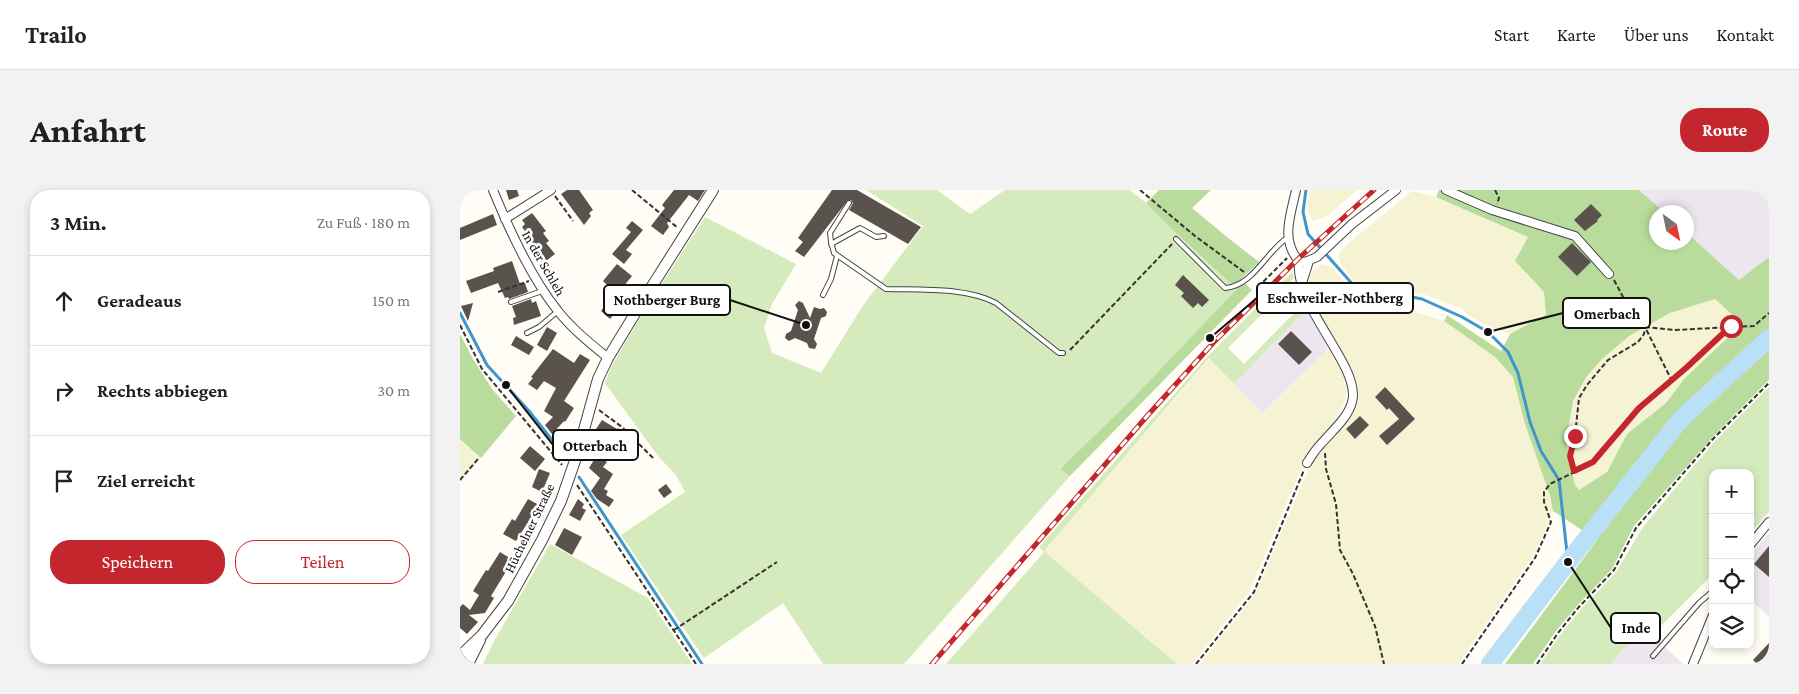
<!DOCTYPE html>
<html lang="de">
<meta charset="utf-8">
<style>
body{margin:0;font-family:"Crimson Pro",serif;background:#f2f2f2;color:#202124}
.controls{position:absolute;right:15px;bottom:15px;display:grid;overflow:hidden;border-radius:10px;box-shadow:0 2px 8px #0003}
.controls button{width:45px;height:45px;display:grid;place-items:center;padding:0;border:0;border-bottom:1px solid #e0e0e0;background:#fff;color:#202124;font:25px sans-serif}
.compass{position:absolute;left:1189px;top:15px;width:45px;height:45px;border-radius:50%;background:#fff;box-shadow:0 2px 8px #0003;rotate:147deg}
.stop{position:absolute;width:15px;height:15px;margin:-11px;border:4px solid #c4262e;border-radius:50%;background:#fff}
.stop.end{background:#c4262e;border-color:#fff;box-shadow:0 1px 5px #0008}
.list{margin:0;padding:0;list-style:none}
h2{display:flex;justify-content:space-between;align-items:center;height:65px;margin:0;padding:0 20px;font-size:21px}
h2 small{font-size:16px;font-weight:400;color:#757577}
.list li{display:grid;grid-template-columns:32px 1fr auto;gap:15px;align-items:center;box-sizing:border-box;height:90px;padding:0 20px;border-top:1px solid #e0e0e0}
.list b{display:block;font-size:19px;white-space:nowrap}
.list em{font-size:16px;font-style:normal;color:#757577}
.actions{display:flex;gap:10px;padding:15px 20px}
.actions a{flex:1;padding:11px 0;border:1px solid #c4262e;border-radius:20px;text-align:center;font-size:18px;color:#c4262e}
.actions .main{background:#c4262e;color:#fff}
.icon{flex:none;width:28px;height:28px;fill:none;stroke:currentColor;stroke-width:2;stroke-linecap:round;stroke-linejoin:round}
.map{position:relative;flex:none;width:1309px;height:474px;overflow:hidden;border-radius:20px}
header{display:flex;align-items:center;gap:30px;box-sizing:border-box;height:70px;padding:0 25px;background:#fff;border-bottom:1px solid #e0e0e0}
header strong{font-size:24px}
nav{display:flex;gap:28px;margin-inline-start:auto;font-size:18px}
.intro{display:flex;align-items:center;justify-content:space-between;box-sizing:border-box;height:120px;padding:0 30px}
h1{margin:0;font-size:35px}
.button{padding:12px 22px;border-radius:20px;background:#c4262e;color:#fff;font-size:18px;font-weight:700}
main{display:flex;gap:30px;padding:0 30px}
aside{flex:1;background:#fff;border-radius:20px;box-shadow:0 2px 8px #0003}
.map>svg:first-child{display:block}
.industrial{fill:#eee6ef}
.farmland{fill:#f6f3d4}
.green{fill:#d5ebbd}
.forest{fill:#b9dc9c;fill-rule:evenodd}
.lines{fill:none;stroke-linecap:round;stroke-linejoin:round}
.stream{stroke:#3f96cf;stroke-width:3}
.river{stroke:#b9e0f7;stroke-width:18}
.building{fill:#5a524d}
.service-casing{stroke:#444;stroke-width:6}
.minor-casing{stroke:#444;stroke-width:10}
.tertiary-casing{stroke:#444;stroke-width:12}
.path{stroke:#333;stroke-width:2;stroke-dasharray:5 2.5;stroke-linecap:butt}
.service{stroke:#fff;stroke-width:4}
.minor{stroke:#fff;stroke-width:8}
.tertiary{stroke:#fff;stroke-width:10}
.rail-casing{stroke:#c4262e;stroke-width:5}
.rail{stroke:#fff;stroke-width:3;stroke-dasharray:9;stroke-linecap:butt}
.route{stroke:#c4262e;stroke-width:6}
.labels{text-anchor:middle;stroke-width:5;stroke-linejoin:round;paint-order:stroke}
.street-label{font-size:14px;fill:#111;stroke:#fff}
.leader{fill:none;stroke:#111;stroke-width:2}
.callout-dot{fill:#111;stroke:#fff;stroke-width:2}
.callout{fill:#fff;stroke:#111;stroke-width:2}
.callout-label{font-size:15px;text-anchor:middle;font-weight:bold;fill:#111}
</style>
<header>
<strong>Trailo</strong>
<nav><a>Start</a><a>Karte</a><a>Über uns</a><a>Kontakt</a></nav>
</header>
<div class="intro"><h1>Anfahrt</h1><a class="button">Route</a></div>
<main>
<aside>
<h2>3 Min.<small>Zu Fuß · 180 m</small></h2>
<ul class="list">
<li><svg class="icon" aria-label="ahead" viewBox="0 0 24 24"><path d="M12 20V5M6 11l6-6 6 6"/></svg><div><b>Geradeaus</b></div><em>150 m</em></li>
<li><svg class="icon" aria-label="right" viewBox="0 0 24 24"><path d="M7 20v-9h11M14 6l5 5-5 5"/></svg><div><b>Rechts abbiegen</b></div><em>30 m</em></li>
<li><svg class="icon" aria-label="arrive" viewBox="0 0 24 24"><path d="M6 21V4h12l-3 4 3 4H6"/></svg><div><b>Ziel erreicht</b></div></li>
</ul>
<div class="actions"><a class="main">Speichern</a><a>Teilen</a></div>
</aside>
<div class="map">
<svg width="1309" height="474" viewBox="0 0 1309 474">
<rect width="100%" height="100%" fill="#fffdf5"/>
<!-- industrial -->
<g class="industrial">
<path d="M1179 0H1309V67L1279 90 1227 43 1226 22H1204Z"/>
<path d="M847 119 868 159 802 224 774 194Z"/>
<path d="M1309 343V427L1290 409V366Z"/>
<path d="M1177 445H1192L1223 474H1150Z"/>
</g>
<!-- farmland -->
<g class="farmland">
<path d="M850 0H897L867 26 853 31 847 20Z"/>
<path d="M952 1 976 7 1068 47 1055 71 1084 102 1086 125 1050 144 1032 138 1008 125 1003 119 966 105 929 97 905 96 896 94 881 75 878 66 885 56Z"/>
<path d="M861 74 872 77 892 102 911 109 937 112 955 122 984 131 1035 167 1054 187 1065 234 1090 306 1093 321 1075 363 998 474H740L795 405 850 276 897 215V199L891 181 848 101 850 84Z"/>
<path d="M1255 109 1282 134 1224 189 1206 213 1167 244 1147 282 1119 300 1115 295 1106 252 1113 211 1127 186 1142 169 1169 146 1210 123Z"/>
<path d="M868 159 883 185 887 200 884 214 873 233 856 252 844 272 789 402 732 474H717L584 361 750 168 802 224Z"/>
<path d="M0 249 21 268 0 292Z"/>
</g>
<!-- green -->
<g class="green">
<path d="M406 0H477L510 24 545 0H670L686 13 716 43 778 99 674 207 600 279 610 286 444 474H363L323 413 244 468 161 345 225 302 216 285 198 266 145 193 152 175 188 115 245 27 336 74 312 114 304 138 312 163 361 183 404 114 463 36Z"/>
<path d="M832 82 834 88 814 107 816 110 768 158 784 174 839 118 836 114 839 112H842L845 121 774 194 749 168 584 361 717 474H486L584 362 579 357 748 166Z"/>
<path d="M1309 197V322L1290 343V283H1253V384L1192 445H1177L1150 474H1080L1101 444 1120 420 1156 382 1183 337 1254 252Z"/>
<path d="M90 354 188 408 232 474H23L34 451Z"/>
</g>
<!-- forest -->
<g class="forest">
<path d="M699 0H751L732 18 767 47 799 72 781 89 792 100 610 286 600 279 674 207 777 99 716 43 686 13Z"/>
<path d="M979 0H1179L1204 22H1196V52H1226L1227 43 1279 90 1309 67V190L1251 249 1174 336 1152 379 1117 416 1096 441 1073 474H1045L1137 350 1093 321 1090 306 1065 234 1053 187 1035 167 984 131 987 125 1041 161 1050 144 1086 125 1084 102 1055 71 1068 47 976 7ZM1255 109 1282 134 1224 189 1206 213 1167 244 1147 282 1119 300 1115 295 1106 252 1113 211 1127 186 1142 169 1169 146 1210 123Z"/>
<path d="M0 144 13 169 32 199 56 226 21 268 0 249Z"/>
</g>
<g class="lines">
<!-- stream -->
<g class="stream">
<path d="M846 0 843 22 848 44 896 98 914 103 942 105 962 109 1002 127 1028 142 1048 162 1058 183 1070 232 1081 261 1099 290 1108 372"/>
<path d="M0 123 27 175 69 221 107 269"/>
<path d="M119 287 242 474"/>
</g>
<!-- river -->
<path class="river" d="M1030 474 1108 372 1221 229 1309 148"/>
</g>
<!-- building -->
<g class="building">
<path d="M46 0H57L59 6 49 10Z"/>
<path d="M107 0H119L133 20 129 23 131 26 124 35 101 4Z"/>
<path d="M214 0H245L238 11 229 5 207 33 209 37 203 45 191 36 205 18 202 15Z"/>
<path d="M372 0H397L461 37 448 54 389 20 393 13 391 10H388L344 67 335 61 343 52 338 48Z"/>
<path d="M1131 14 1142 25 1137 30 1138 31 1125 41 1114 30Z"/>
<path d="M72 23 86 41 83 43 89 51 86 53 95 64 82 74 74 63 76 61 68 50 70 48 62 37 65 34 62 30Z"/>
<path d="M33 24 37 35 0 50V38Z"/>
<path d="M172 31 183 40 166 60 172 64 164 74 152 64 171 42 166 38Z"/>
<path d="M1112 53 1131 72 1117 86 1098 67Z"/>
<path d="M52 71 60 94 65 93 68 102 49 109 48 107 45 108 38 93 11 103 6 91 34 81 33 78Z"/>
<path d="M157 74 172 86 154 108 147 103 151 99 143 91Z"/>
<path d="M723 85 749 110 742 117 738 113 733 118 721 106 724 103 715 95Z"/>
<path d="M71 109 72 113 76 111 81 126 54 135 53 128 56 127 52 116Z"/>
<path d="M149 110 159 118 150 129 141 121Z"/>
<path d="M339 111 343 113 350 128 354 117 360 119 364 118 367 122 366 126 361 128 354 149 357 154 355 159 349 158 347 153 335 148 329 151 325 148 326 144 331 141 338 120 335 115Z"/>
<path d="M13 113 8 131 1 116Z"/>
<path d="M87 137 97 143 87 161 77 155Z"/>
<path d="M831 141 852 162 839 175 818 154Z"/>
<path d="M56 146 74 157 69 165 51 155Z"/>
<path d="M93 159 114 173 120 164 130 170 104 211 114 218 105 232 104 231 92 244 85 235 93 227 84 221 96 198 84 191 77 200 68 194 73 188 71 187Z"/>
<path d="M925 197 955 229 927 255 919 246 939 229 929 218 927 220 915 207Z"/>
<path d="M900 226 909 235 895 249 886 239Z"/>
<path d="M142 230 157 239 158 238 164 244 160 252 150 248 141 261 133 256 142 243 136 239Z"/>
<path d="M70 256 85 269 75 281 60 268Z"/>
<path d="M137 265 147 272 143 277 153 284 144 299 148 301 146 305 154 310 149 317 137 309 131 301 140 288 129 278Z"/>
<path d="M79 279 90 283 82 302 72 297Z"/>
<path d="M206 294 212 302 204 308 198 300Z"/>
<path d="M68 309 79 315 56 351 43 344 52 329 55 331Z"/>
<path d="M118 309 124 314 122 318 126 320 120 331 109 325Z"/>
<path d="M104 338 122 347 112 365 95 355Z"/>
<path d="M1309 356V387L1294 374Z"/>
<path d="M40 362 53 370 31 406 34 408 25 423 9 425 18 432 7 444 0 438V417L3 414 10 420 19 405 13 401 26 380 28 381Z"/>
<path d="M1309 453V474H1297L1293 470Z"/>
</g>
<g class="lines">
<defs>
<g id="service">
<path d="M389 13 370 43 371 52 374 63 426 99C460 100 505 97 536 113L599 163H603"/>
<path d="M716 49 765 98C793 96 806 62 827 48"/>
<path d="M371 54 400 38 416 47 424 46"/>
<path d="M363 105 371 89 377 66"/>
<path d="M51 112 82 101"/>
<path d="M67 143 79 137 98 121"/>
<path d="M1193 466 1239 413 1253 401"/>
</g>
<g id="minor">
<path d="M33 0C49 39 71 88 98 121 112 139 131 154 148 168"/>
<path d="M836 0C831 24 820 50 839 71 834 118 902 177 892 212 888 228 871 242 860 255 855 260 851 267 847 273"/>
<path d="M986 0 1032 20 1115 46 1149 84"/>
<path d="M45 29 91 0"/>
<path d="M839 71 845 72 857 67 892 34 936 0"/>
<path d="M842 93 849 71"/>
<path d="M1290 355 1309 332"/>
<path d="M1233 474 1253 425"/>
</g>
<g id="tertiary">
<path d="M0 466 22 445 48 411 82 350 101 311 117 265 138 189 148 168 182 112 253 0"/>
<path d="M8 474 20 450"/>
</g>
</defs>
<!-- service casing -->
<use href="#service" class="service-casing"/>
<!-- minor casing -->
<use href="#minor" class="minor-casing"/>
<!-- tertiary casing -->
<use href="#tertiary" class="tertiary-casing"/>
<!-- path -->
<g class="path">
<path d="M172 0 218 38"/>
<path d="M680 0 735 46 784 82"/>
<path d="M1035 0 1039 8 1037 14"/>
<path d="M95 6 113 31"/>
<path d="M1154 90 1170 120 1185 137 1211 189"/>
<path d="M798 97 827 68"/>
<path d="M38 102 69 91"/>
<path d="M0 135 22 179 102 275"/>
<path d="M1185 137 1215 140 1294 136 1309 123"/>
<path d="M610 160 712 54"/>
<path d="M139 220 162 237 194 269"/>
<path d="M865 263 866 279 876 314 880 360 893 384 915 436 924 474"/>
<path d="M1114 281 1110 266 1115 246 1119 208 1127 195 1148 170 1178 152 1184 144 1185 137"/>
<path d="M0 290 18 269"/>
<path d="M117 295 236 474"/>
<path d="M214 440 317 372"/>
<path d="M736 474 794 402 844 280"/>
<path d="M1002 474 1075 368 1091 332 1084 312V302L1090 294 1133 273 1179 218 1226 178 1271 136"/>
<path d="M1077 474 1098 443 1118 418 1154 380 1176 338 1252 250 1309 193"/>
</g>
<!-- service -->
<use href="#service" class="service"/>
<!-- minor -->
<use href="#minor" class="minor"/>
<!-- tertiary -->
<use href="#tertiary" class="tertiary"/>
<defs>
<path id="rail" d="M472 474 688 225 754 152 838 69 914 0"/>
</defs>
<!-- rail casing -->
<use href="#rail" class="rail-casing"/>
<!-- rail -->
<use href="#rail" class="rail"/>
</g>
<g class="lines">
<!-- route -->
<path class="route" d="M1115 246 1110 266 1114 281 1133 272 1179 218 1226 178 1271 136"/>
</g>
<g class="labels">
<!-- street labels -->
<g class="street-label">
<text transform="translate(84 73) rotate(60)" y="5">In der Schleh</text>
<text transform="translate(69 338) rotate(-64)" y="5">Hüchelner Straße</text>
</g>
</g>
<!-- callouts -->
<path class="leader" d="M750 148L797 108M346 135L270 110M1028 142L1103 123M46 195L93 255M1108 372L1151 438"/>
<g class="callout-dot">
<circle cx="750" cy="148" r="5"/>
<circle cx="346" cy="135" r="5"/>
<circle cx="1028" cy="142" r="5"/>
<circle cx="46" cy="195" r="5"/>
<circle cx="1108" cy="372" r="5"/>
</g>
<g class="callout">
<rect x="797" y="93" width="156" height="30" rx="5"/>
<rect x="144" y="95" width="126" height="30" rx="5"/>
<rect x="1103" y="108" width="87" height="30" rx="5"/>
<rect x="93" y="240" width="85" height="30" rx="5"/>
<rect x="1151" y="423" width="49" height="30" rx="5"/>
</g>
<g class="callout-label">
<text x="875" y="113">Eschweiler-Nothberg</text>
<text x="207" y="115">Nothberger Burg</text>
<text x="1147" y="129">Omerbach</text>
<text x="135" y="261">Otterbach</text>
<text x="1176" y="443">Inde</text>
</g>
</svg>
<div class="controls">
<button>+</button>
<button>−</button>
<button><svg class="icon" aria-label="locate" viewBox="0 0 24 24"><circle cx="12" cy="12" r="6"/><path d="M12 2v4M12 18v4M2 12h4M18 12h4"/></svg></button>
<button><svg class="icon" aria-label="layers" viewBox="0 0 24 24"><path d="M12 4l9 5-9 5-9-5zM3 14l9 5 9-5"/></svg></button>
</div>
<svg class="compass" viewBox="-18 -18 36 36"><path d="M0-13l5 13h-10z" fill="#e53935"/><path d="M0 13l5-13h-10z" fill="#757577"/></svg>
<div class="stop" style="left:1271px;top:136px"></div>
<div class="stop end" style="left:1115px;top:246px"></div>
</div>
</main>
